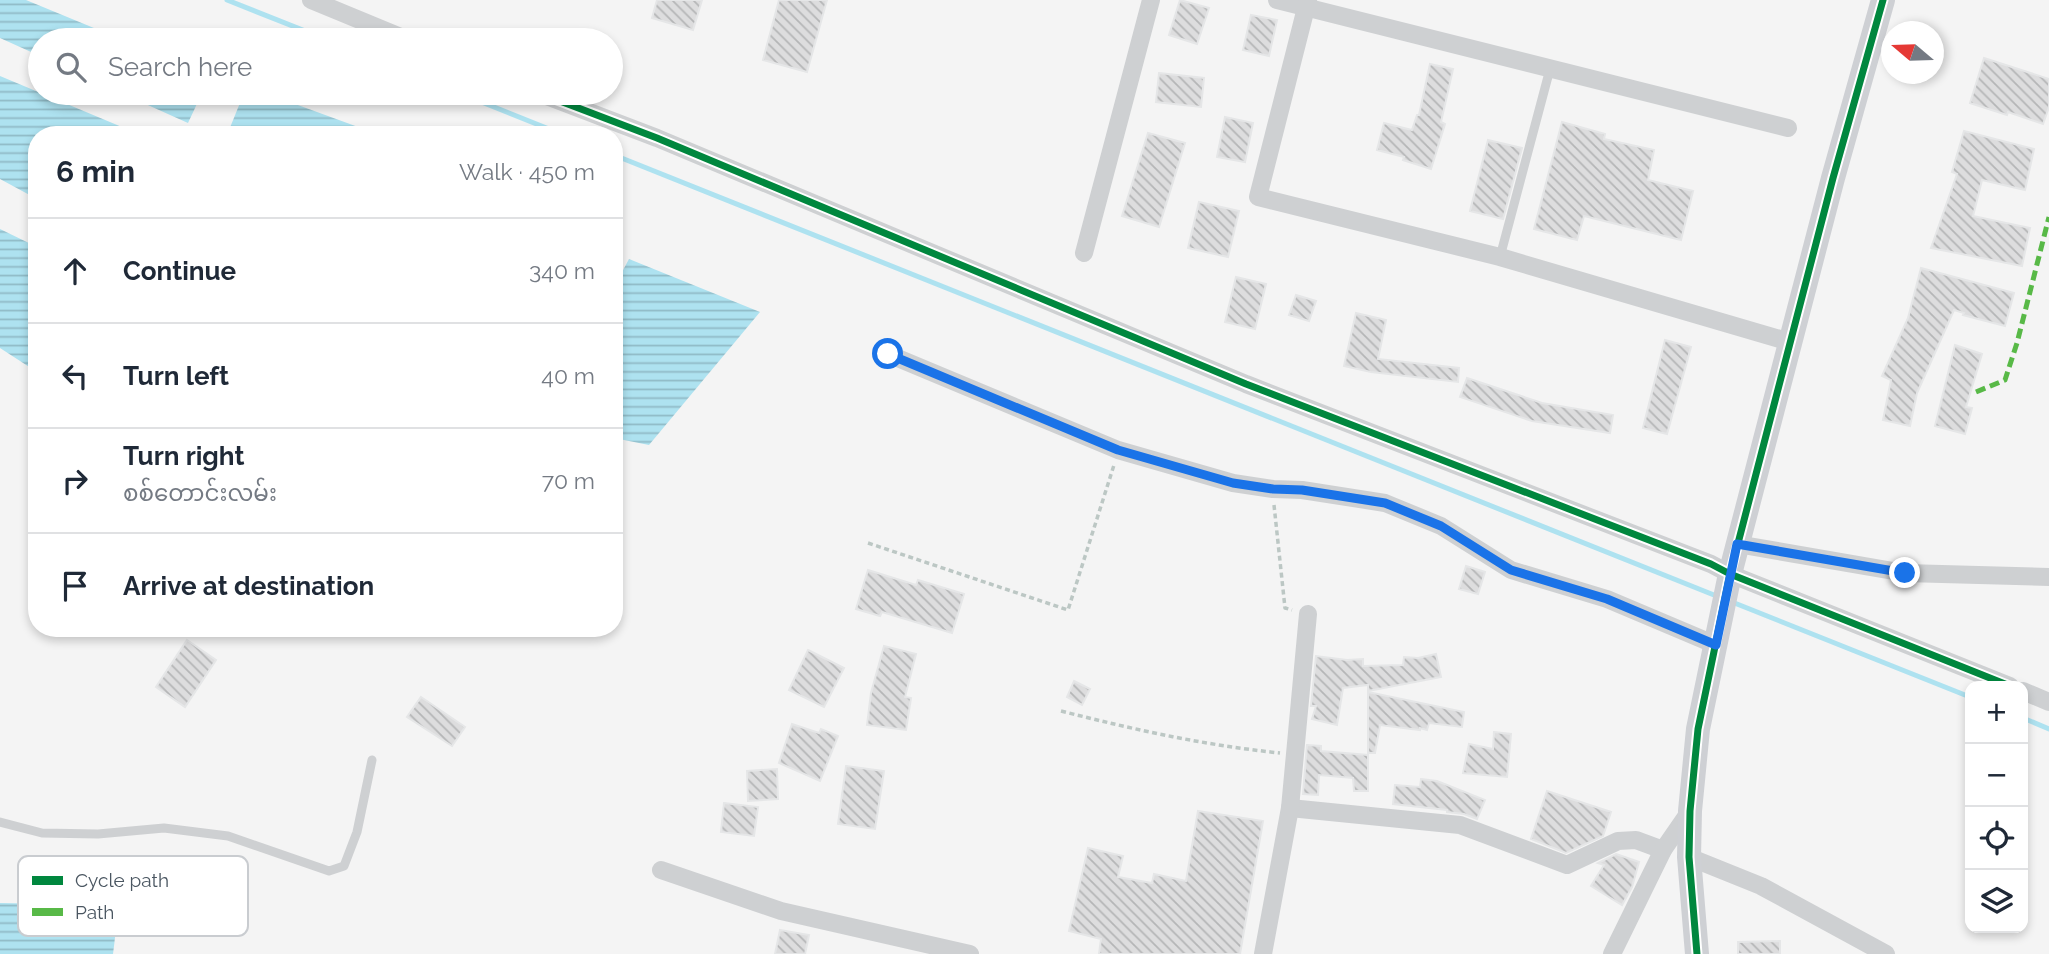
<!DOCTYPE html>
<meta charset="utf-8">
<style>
body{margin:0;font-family:Raleway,"Noto Sans Myanmar",sans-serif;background:#f6f6f7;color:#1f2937}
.controls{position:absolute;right:21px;bottom:21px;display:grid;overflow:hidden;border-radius:14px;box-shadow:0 4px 10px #0003}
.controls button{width:63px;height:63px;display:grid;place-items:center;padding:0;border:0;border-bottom:2px solid #e0e1e3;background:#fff;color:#1f2937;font:35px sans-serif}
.compass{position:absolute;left:1881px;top:21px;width:63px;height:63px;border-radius:50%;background:#fff;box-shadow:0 4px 10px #0003;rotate:289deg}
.stop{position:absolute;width:21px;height:21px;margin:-16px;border:5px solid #1a73e8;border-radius:50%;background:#fff}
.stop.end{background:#1a73e8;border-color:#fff;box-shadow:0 2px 7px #0008}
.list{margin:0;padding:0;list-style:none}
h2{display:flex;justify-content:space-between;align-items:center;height:91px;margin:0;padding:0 28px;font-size:30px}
h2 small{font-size:23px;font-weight:400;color:#747a83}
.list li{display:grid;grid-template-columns:46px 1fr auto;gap:21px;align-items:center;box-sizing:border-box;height:105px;padding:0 28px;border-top:2px solid #e0e1e3}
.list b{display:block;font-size:26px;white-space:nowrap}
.list p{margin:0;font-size:23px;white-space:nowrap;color:#747a83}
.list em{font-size:23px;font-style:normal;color:#747a83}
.icon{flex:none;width:38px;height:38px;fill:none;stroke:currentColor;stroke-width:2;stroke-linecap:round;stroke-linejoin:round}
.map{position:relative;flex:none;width:2049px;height:954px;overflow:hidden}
.search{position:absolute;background:#fff;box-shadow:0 4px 10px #0003;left:28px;top:28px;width:595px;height:77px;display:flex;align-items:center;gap:18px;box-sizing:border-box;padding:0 24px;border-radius:38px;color:#747a83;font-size:26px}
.panel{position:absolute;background:#fff;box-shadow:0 4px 10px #0003;left:28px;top:126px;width:595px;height:511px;border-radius:28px}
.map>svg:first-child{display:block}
.water{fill:url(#water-rules)}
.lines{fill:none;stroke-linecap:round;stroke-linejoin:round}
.stream{stroke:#aee2f0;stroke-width:5}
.building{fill:url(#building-back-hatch);stroke:#e5e6e7;stroke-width:2}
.path{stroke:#bcc7c4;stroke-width:3.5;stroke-dasharray:5 3.5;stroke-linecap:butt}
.lane{stroke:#ced0d2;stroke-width:9}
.street{stroke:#ced0d2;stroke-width:18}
.secondary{stroke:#ced0d4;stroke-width:24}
.quiet{stroke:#58b947;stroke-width:5;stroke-dasharray:10 5;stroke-linecap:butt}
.cycleway-casing{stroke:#fff;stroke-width:11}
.cycleway{stroke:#00873e;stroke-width:7}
.route{stroke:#1a73e8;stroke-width:9}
.key{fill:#fff;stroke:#c9ccd0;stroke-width:2}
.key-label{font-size:19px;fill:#4a5661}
</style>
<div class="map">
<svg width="2049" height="954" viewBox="0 0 2049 954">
<defs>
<pattern id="water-rules" width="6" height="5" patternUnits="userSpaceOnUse" patternTransform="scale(1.75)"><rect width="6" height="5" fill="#aee2f0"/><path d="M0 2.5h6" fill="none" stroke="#90bac6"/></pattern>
<pattern id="building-back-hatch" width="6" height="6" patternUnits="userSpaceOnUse" patternTransform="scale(1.75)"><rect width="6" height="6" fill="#ddddde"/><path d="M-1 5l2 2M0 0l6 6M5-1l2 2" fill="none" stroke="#b5b6b7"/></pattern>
</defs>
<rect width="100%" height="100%" fill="#f4f4f4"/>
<!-- water -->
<g class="water">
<path d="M0 0H26L123 40H40V56L0 38Z"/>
<path d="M0 76 141 135H37V199L0 179Z"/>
<path d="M121 93H202L188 123Z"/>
<path d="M244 93H265L380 135H227Z"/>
<path d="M0 229 37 247V372L0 348Z"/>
<path d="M629 259 760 312 649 445 614 438V287Z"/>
<path d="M0 903 119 905 113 954H0Z"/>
</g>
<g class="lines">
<!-- stream -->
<g class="stream">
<path d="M227 0 328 40"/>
<path d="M459 93 564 135"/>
<path d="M614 155 1719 597"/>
<path d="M1732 602 1970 697"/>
<path d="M2023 718 2049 729"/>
</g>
</g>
<!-- building -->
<g class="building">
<path d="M657 0H702L693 30 652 18Z"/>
<path d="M779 0H827L807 72 763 60Z"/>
<path d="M1180 0 1209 8 1197 44 1169 35Z"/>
<path d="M1251 15 1277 20 1269 56 1243 50Z"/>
<path d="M1984 58 2049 79V107L2043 124 2008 112 2007 115 1970 103Z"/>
<path d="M1430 64 1453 69 1441 122 1445 124 1431 169 1403 160 1404 157 1377 150 1384 123 1412 130 1417 115H1419Z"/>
<path d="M1159 73 1204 78 1201 107 1156 102Z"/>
<path d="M1225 117 1253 123 1245 162 1217 157Z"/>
<path d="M1562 122 1605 134 1604 139 1654 150 1648 180 1693 191 1681 240 1584 216 1577 240 1534 229Z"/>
<path d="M1964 131 2034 149 2025 190 1982 180 1973 216 2030 228 2022 266 1931 248 1957 174 1952 172Z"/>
<path d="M1148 133 1185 143 1159 227 1122 216Z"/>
<path d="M1488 140 1522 148 1503 219 1470 211Z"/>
<path d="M1199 202 1239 211 1228 257 1188 248Z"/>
<path d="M1921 268 2014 293 2005 326 1963 315 1964 313 1954 310 1917 393 1910 426 1883 420 1891 380 1882 376 1908 318Z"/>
<path d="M1236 277 1266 284 1255 329 1225 322Z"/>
<path d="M1296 295 1316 301 1309 321 1289 315Z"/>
<path d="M1356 313 1386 320 1378 359 1459 368 1458 382 1371 372 1344 366Z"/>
<path d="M1665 340 1691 347 1667 434 1643 428Z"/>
<path d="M1955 345 1982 354 1966 407 1972 408 1965 434 1935 426Z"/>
<path d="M1467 378 1542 403 1613 415 1610 433 1532 421 1460 397Z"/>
<path d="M1466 566 1485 572 1478 594 1459 589Z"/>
<path d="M868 570 916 585 918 580 964 594 952 633 882 612 880 616 856 609Z"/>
<path d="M187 640 216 660 185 707 156 687Z"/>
<path d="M884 646 916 654 905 697 911 698 906 730 867 725 871 693Z"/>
<path d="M808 650 844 668 824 707 789 690Z"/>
<path d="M1436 654 1441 677 1368 691V685L1343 688 1337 725 1312 719 1316 706H1311L1316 656 1347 660 1363 659V666L1403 665 1404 657 1418 658Z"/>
<path d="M1074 681 1090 689 1082 705 1067 697Z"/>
<path d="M1368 692 1464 712 1462 727 1429 723 1427 730 1420 728V730L1380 725 1375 753H1368Z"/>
<path d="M421 697 465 727 452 746 407 717Z"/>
<path d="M792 724 819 733 821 729 838 736 820 781 779 763Z"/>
<path d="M1494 732 1511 734 1507 777 1463 773 1469 744 1493 749Z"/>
<path d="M1307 745 1321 746V751L1368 755V791H1354L1353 778 1319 775 1318 795 1303 794Z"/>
<path d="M846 766 884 771 875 829 838 824Z"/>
<path d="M777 769 778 799 748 801 747 771Z"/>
<path d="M1421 779 1437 781 1485 800 1477 819 1464 814 1447 812V810L1393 804 1395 785 1420 787Z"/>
<path d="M1547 791 1611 812 1603 836 1566 853 1531 839Z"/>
<path d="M724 803 758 807 754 836 721 832Z"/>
<path d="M1198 811 1263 821 1240 954H1099L1101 939 1069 931 1088 848 1123 856 1118 877 1152 883 1154 874 1186 881Z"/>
<path d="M1616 854 1639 862 1632 887 1622 905 1591 886 1604 865 1598 863Z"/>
<path d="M780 930 809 935 805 954H775Z"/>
<path d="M1780 941V954H1738V942Z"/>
</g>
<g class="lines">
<!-- path -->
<g class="path">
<path d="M1274 505 1285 608 1292 610"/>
<path d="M868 543 1068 610 1114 465"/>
<path d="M1061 711C1136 730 1203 745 1280 753"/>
</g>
<!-- lane -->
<g class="lane">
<path d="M1500 257 1550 69"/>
<path d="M0 822 42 833 98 834 164 828 228 836 329 871 344 866 357 832 372 760"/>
</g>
<!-- street -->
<g class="street">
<path d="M311 0 408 40"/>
<path d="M1277 0 1788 128"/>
<path d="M1308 0 1258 197 1500 257 1790 342"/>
<path d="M539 93 657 138 1246 384 1711 564 1730 574 2010 686"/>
<path d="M1084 253 1151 0"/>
<path d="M888 354 1118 450 1233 483 1273 489 1302 490 1385 503 1441 526 1511 570 1607 599 1716 645"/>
<path d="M1737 544 1905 573 2049 577"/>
<path d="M2023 691 2049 702"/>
<path d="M1290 808 1460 825 1567 865 1618 841 1636 840 1663 850"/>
<path d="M1689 857 1761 886 1886 954"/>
<path d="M661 870 781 911 970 954"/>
<path d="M1263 954 1290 808 1308 614"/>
<path d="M1612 954 1663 850 1690 811"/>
</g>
<!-- secondary -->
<path class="secondary" d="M1697 954 1689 857 1690 811 1698 729 1730 574 1833 178 1883 0"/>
<!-- quiet -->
<path class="quiet" d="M1976 392 2005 380 2017 343 2049 217"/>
<defs>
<g id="cycleway">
<path d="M539 93 657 138 1246 384 1711 564 1730 574 2010 686"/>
<path d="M1697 954 1689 857 1690 811 1698 729 1730 574 1833 178 1883 0"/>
</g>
</defs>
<!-- cycleway casing -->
<use href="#cycleway" class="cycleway-casing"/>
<!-- cycleway -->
<use href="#cycleway" class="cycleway"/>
</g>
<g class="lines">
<!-- route -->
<path class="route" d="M888 354 1118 450 1233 483 1273 489 1302 490 1385 503 1441 526 1511 570 1607 599 1716 645 1737 544 1905 573"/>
</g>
<!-- legend -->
<rect x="18" y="856" width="230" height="80" rx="10" class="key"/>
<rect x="32" y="876" width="31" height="9" fill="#00873e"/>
<rect x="32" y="908" width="31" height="8" fill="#58b947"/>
<g class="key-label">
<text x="75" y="887">Cycle path</text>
<text x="75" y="919">Path</text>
</g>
</svg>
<div class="controls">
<button>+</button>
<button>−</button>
<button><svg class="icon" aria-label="locate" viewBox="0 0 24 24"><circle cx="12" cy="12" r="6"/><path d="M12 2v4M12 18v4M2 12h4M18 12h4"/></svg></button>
<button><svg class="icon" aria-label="layers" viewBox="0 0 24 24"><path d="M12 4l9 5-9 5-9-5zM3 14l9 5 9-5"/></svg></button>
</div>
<svg class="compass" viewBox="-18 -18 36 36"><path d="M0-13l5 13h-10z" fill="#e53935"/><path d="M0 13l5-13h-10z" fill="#747a83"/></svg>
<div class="stop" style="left:888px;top:354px"></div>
<div class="stop end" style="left:1905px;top:573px"></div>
<div class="search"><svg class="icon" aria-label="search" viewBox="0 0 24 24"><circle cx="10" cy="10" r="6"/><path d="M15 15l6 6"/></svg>Search here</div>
<section class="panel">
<h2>6 min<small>Walk · 450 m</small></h2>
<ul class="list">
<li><svg class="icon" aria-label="ahead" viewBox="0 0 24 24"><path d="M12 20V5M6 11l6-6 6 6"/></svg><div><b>Continue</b></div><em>340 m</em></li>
<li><svg class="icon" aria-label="left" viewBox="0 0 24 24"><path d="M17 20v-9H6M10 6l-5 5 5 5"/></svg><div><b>Turn left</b></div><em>40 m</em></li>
<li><svg class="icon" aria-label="right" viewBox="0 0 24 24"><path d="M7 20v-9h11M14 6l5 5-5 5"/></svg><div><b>Turn right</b><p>စစ်တောင်းလမ်း</p></div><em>70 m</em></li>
<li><svg class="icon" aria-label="arrive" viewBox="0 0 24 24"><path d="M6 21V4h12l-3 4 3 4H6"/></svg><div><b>Arrive at destination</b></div></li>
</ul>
</section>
</div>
